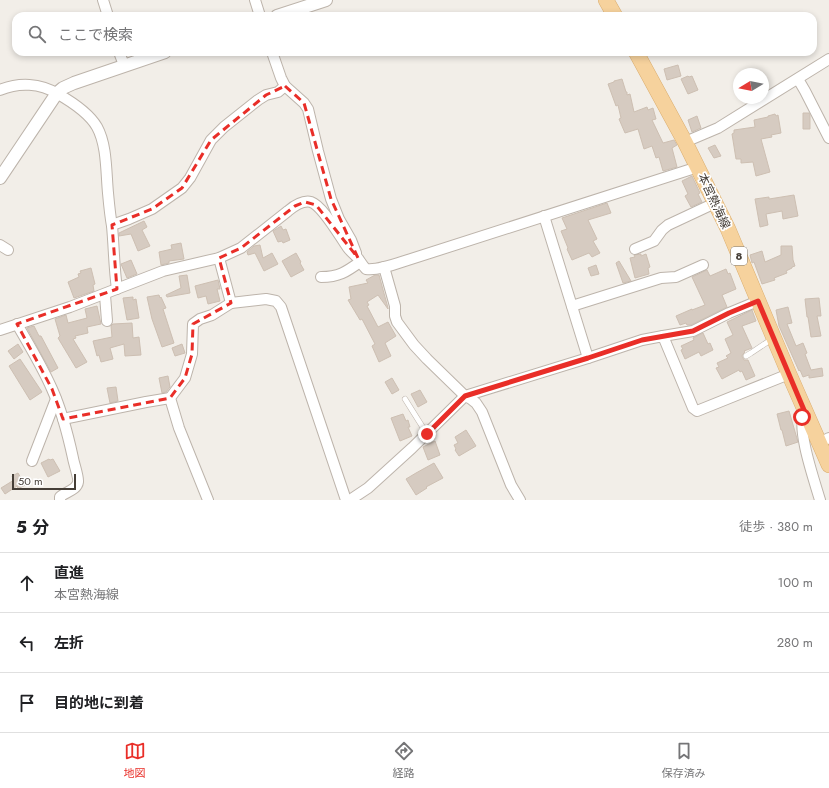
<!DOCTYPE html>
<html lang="ja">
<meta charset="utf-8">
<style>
body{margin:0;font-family:Jost,"Noto Sans JP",sans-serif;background:#f6f6f6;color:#202124}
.compass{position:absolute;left:733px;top:68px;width:36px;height:36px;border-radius:50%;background:#fff;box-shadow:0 2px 6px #0003;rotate:260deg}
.scale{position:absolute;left:12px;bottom:10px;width:64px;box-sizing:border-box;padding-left:4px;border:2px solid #453e37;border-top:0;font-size:11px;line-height:14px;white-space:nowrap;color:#453e37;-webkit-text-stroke:3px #fff;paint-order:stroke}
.stop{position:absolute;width:12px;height:12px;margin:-9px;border:3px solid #e92e28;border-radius:50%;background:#fff}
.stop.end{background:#e92e28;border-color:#fff;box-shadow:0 1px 4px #0008}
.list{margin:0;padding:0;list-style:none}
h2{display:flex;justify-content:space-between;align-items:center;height:52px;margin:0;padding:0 16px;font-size:17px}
h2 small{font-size:13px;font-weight:400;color:#757577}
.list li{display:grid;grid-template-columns:26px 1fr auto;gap:12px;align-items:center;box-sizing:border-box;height:60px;padding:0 16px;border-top:1px solid #e0e0e0}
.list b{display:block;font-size:15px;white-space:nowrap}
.list p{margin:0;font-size:13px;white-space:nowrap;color:#757577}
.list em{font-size:13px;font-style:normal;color:#757577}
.icon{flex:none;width:22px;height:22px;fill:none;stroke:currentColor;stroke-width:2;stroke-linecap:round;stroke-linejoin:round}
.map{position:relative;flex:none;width:829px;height:500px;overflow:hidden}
.search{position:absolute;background:#fff;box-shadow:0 2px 6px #0003;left:12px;right:12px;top:12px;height:44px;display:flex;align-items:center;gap:10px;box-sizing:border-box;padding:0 14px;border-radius:12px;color:#757577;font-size:15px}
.sheet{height:232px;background:#fff}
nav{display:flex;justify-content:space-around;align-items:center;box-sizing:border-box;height:56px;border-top:1px solid #e0e0e0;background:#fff;font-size:11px;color:#757577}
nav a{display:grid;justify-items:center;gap:2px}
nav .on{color:#e92e28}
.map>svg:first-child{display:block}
.building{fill:#d6cbc1;stroke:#cdbfb2}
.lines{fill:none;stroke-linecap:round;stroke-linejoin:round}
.service-casing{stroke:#bdb4ab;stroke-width:6}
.minor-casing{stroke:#bdb4ab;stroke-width:12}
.tertiary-casing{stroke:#bdb4ab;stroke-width:14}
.primary-casing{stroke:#daad6e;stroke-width:16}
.service{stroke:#fff;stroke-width:5}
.minor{stroke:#fff;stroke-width:10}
.tertiary{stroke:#fff;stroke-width:12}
.primary{stroke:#f6d29d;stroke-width:15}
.route{stroke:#e92e28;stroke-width:5}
.marked{fill:none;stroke:#e92e28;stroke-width:3;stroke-dasharray:8 5;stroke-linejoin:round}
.labels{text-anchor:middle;stroke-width:3.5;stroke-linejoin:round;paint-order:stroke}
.shield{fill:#fff;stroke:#7d7873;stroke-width:1}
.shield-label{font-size:11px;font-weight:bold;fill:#453e37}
.street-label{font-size:12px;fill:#453e37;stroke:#fff}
</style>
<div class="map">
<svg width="829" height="500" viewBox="0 0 829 500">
<rect width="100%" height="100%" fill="#f2eee8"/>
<!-- building -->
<g class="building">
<path d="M678 65 681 76 667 80 664 69Z"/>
<path d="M688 76 689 77 692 76 698 90 688 94 681 79Z"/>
<path d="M622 79 626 92H627V95L630 94 634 112 647 107 648 110 653 108 656 119 652 120 663 143 674 140 677 145 672 148 677 167 663 171 659 157 656 158 652 146 644 149 638 129 625 133 619 119 621 118 618 105 616 106 608 84 614 82V81Z"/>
<path d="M803 113H809L810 115V129H803Z"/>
<path d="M775 114 776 116 778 115 781 133 771 135 772 137 761 139 770 172 756 176 753 162 741 163V159H736L732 134 734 133V130L755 127 754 120 768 117V116Z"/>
<path d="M697 116 701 128 692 132 688 120Z"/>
<path d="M715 145 721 156 714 158 708 148Z"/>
<path d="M692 176 700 193 698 194 702 202 691 207 685 196 688 194 682 181Z"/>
<path d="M794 195 798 216 783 219 782 211 766 214 768 225 760 227 755 199 769 197V199Z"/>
<path d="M607 203 611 213 588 220 597 239 593 241 600 253 592 257 589 253 572 260 567 249 568 248 561 231 567 229 562 218Z"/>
<path d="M144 221 147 227 142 230 150 246 138 251 131 234 119 236V233Z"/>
<path d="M281 226 283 230 286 229 290 240 283 243 282 241 278 242 273 231Z"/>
<path d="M181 243 184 259 169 261V263L161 265 159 252 172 249 171 245Z"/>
<path d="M260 245 263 258 272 253 278 264 264 271 255 253 248 255 247 252 254 246Z"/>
<path d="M781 246H792L793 260 795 266 792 267V268L786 271 787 273 774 278 775 280 762 284 754 262 752 263 750 255 762 251 765 262 781 255Z"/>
<path d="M296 253 301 262 300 263 304 270 291 277 282 261Z"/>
<path d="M641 254V256L646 254 650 267 648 268 649 274 635 278 630 258 635 257 634 255Z"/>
<path d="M131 260 137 274 127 278 121 264Z"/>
<path d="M619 261 631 281 623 283 616 263Z"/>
<path d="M596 265 599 274 591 276 588 268Z"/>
<path d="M91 268 95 284 93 285 94 291 74 298 68 282 79 277 78 274 81 273 80 271Z"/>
<path d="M726 269 728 274 730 273 736 289 722 295 727 307 691 325H687L686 323 680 325 676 316 692 309V310L705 305 692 277 707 270 710 276Z"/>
<path d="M187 275 190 293 167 297 166 295 181 288 179 276Z"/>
<path d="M375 275H379L388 308V309L378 295 367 302 369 305 367 306 378 327 388 322 396 336 385 343 391 356 379 362 372 346 375 344 362 319 360 320 348 300 351 299 349 287 368 283 366 280Z"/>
<path d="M218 280 220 289H217L220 301 208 304 206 296 198 298 195 286Z"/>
<path d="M159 295 160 298 161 297 166 308 163 309 174 343 162 347 152 319 147 297Z"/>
<path d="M133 297V300L136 299 139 318 127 320 123 298Z"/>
<path d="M819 298 821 316H817L821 336 811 337 808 317H807L805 299Z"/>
<path d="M97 306 101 324 87 327 88 333 75 336 76 338 73 339 87 362 76 368 58 338 60 336 55 319 66 315 68 323 87 318 85 309Z"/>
<path d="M788 307 792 323 787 324 796 346 803 343 807 353 805 354 811 370 822 368 823 376 809 378V375L803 377 800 370 799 371 779 326 776 310Z"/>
<path d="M752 310 756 321 742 326 752 348 744 351 745 352 743 354 742 356 744 360H748L755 376 746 380 742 371 740 372 739 370 722 379 716 368 719 367 717 363 728 358 726 356 731 353 725 339 733 335 727 322Z"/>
<path d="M132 323 133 338 139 337 141 355 125 356 124 344 110 348 113 359 101 362 99 355 97 356 93 341 112 337 111 326 113 324Z"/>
<path d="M34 326 39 336H41L58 368 51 372 27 328Z"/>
<path d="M703 333 708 344 710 343 713 350 701 356 699 352 685 359 681 350 683 349 681 346 694 340 693 338Z"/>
<path d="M18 344 23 352 14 359 8 351Z"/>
<path d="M182 344 185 353 175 356 172 348Z"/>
<path d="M20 359 42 392 30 400 9 366Z"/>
<path d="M168 376 170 387 166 392 162 393 159 378Z"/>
<path d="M392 378 399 390 392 394 385 382Z"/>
<path d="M116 387 118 401 110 403 107 388Z"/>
<path d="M420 390 427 402 418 407 411 394Z"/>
<path d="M789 411 798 442 786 446 782 430H781L777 414Z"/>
<path d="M403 414 406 421 408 420 410 427H408L412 436 400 441 391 418Z"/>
<path d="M466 430 476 446 459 456 455 450 456 449 454 445 458 443 455 437Z"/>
<path d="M435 441 440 455 428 460 423 447Z"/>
<path d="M49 459 50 460 53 459 60 471 48 477 41 463Z"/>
<path d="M434 463 443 478 426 487 427 488 416 495 406 479 416 473Z"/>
<path d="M18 473 25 485 18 489 17 486 5 494 1 488 14 480 12 476Z"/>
</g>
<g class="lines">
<defs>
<g id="service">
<path d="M746 356 751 353 772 339"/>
<path d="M405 399 427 434"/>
</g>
<g id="minor">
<path d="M103 0 108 16"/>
<path d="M255 0 260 16"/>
<path d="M119 52 124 65"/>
<path d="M272 52 281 78 285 86 304 103 308 109 318 151 331 199 339 219 351 240 356 253"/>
<path d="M798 79 805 91 829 138"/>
<path d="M0 90C19 82 40 83 58 94 72 102 89 113 97 127 107 145 106 172 108 193 109 204 110 215 112 226 114 247 114 268 117 289"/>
<path d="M685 142 718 128 829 59"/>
<path d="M544 216 588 358"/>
<path d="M112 225 129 219 152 209 182 188 190 178 211 140 224 127 258 100 266 95 278 92 285 86"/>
<path d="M0 245 8 250"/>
<path d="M635 249 654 241 662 230 668 225 715 203"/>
<path d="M384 267 395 306V316L397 322 414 345 427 359 465 396 471 399 476 403 482 412 511 485 520 500"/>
<path d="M321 277C339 277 346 272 360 262"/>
<path d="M105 295 107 321"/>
<path d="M231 303 266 299 276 301 281 307 346 500"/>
<path d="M572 306 661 278 676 277 703 265"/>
<path d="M17 324C29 345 42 366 52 389 62 411 68 435 73 458 74 464 79 478 78 482 77 490 65 492 60 497V500"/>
<path d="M0 330 70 307 163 271 219 258 241 248 288 211C294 206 303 200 311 202 323 206 340 237 348 248 350 251 354 254 357 257 360 261 362 265 366 269 378 271 398 263 411 259L698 167"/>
<path d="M663 336 693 331 729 313 758 301"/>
<path d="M804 410C797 432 813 476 820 500"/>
<path d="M63 419 146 402 170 398"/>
<path d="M819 443 829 438"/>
<path d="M32 461 56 399"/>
<path d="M208 500 179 428 170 398 185 378 192 354 193 324 200 319 212 315 231 303 219 258"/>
<path d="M350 500 368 488 412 448 465 396 588 358 642 340 663 336 693 408 697 411 789 374"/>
</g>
<g id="tertiary">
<path d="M277 16 326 0"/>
<path d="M0 178 57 93 63 88 74 83 165 52"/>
</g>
<g id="primary">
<path d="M606 0 615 16"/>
<path d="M636 52 685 142 728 229 789 374 829 465"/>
</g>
</defs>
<!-- service casing -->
<use href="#service" class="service-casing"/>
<!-- minor casing -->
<use href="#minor" class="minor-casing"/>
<!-- tertiary casing -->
<use href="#tertiary" class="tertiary-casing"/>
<!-- primary casing -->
<use href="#primary" class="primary-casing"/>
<!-- service -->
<use href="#service" class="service"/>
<!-- minor -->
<use href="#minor" class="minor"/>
<!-- tertiary -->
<use href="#tertiary" class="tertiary"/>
<!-- primary -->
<use href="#primary" class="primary"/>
</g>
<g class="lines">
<!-- route -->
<path class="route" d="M427 434 465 396 588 358 642 340 693 331 729 313 758 301 804 410 802 417"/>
</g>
<!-- marked area -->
<path class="marked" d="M285 86 304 103 331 199 358 258 316 205 305 202 295 206 241 248 219 258 231 303 193 324 192 354 185 378 170 398 63 419 52 389 17 324 117 289 112 225 152 209 182 188 211 140 266 95Z"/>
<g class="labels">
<!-- shield labels -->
<rect class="shield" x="731" y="247" width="16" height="18" rx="3"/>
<g class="shield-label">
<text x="739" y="260">8</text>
</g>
<!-- street labels -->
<g class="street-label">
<text transform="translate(714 201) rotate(65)" y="4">本宮熱海線</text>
</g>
</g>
</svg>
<svg class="compass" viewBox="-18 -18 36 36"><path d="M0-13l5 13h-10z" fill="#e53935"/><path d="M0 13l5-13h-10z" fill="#757577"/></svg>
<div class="scale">50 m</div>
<div class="stop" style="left:802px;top:417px"></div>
<div class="stop end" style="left:427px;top:434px"></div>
<div class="search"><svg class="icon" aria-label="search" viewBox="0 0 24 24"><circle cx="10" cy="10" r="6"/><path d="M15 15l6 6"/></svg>ここで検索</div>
</div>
<section class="sheet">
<h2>5 分<small>徒歩 · 380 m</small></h2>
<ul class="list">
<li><svg class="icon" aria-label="ahead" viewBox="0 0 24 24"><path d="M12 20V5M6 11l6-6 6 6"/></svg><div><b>直進</b><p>本宮熱海線</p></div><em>100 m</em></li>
<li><svg class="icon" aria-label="left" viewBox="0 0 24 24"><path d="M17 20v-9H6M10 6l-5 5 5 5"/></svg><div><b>左折</b></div><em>280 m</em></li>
<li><svg class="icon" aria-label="arrive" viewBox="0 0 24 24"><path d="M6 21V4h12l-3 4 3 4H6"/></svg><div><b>目的地に到着</b></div></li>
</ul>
</section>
<nav>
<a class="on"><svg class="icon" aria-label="map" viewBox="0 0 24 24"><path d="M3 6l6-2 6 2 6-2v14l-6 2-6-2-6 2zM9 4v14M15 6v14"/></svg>地図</a>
<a><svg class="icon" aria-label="directions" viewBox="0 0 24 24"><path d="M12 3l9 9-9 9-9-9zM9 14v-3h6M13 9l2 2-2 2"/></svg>経路</a>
<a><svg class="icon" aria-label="saved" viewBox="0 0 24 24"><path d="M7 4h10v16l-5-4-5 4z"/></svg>保存済み</a>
</nav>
